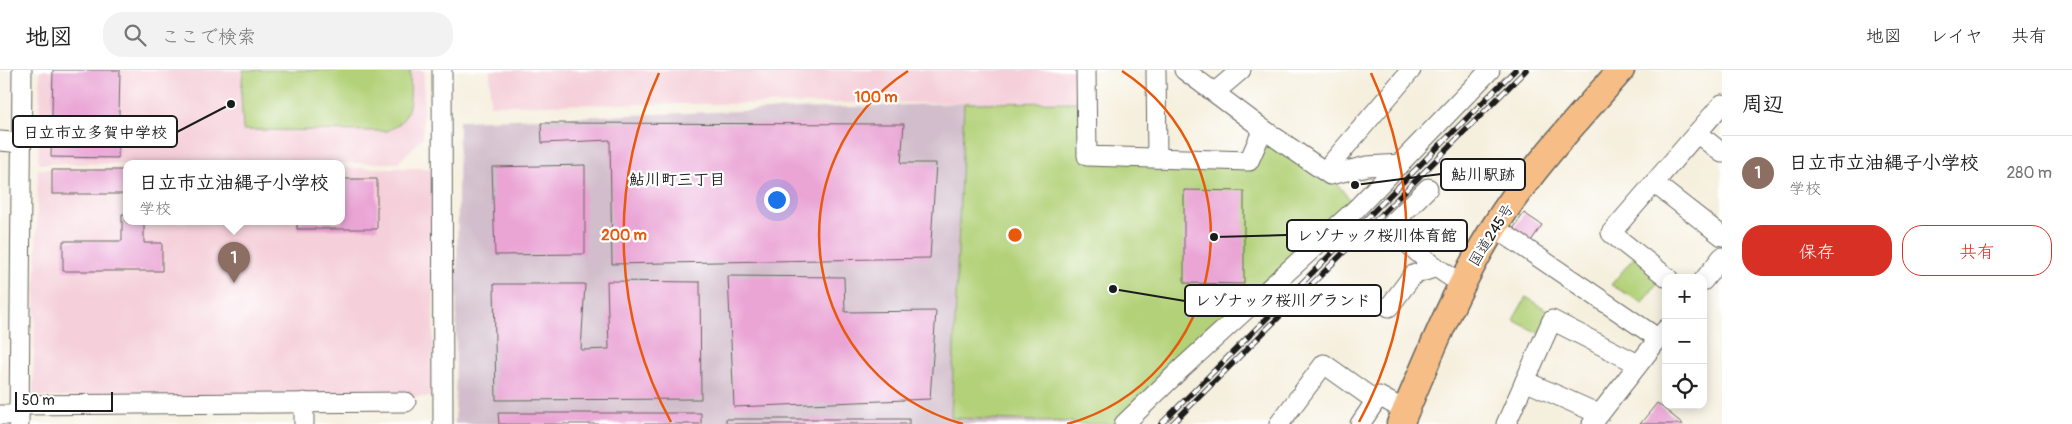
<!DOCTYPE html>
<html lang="ja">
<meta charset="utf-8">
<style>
body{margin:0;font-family:Pangolin,"Klee One",sans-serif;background:#f2f2f2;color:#222}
.controls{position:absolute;right:15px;bottom:15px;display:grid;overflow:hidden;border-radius:10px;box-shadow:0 2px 12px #0003}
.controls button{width:45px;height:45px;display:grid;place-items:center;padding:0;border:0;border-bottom:1px solid #e0e0e0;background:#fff;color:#222;font:25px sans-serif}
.scale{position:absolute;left:15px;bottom:12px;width:98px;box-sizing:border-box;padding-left:5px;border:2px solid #1c1c1c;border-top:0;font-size:14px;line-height:18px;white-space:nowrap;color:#1c1c1c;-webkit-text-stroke:4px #fff;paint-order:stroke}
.you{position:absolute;left:776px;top:129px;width:18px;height:18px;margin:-12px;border:4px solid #fff;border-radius:50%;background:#1a73e8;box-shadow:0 0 0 8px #1a73e833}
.badge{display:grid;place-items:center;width:32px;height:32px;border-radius:50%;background:#d93025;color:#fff;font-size:16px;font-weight:700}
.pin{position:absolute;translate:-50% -41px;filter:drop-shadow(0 1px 2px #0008)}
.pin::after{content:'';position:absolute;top:26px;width:18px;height:15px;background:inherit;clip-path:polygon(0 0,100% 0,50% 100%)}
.popup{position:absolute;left:123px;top:90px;width:222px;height:65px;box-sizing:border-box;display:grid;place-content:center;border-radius:10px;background:#fff;filter:drop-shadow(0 1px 4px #0005);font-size:16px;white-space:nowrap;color:#767676}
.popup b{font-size:19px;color:#222}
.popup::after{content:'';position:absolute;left:50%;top:100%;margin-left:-10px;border:10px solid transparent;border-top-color:#fff}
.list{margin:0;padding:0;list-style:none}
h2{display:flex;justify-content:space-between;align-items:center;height:65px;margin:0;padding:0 20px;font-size:21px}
h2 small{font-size:16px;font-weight:400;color:#767676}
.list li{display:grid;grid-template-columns:32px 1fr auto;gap:15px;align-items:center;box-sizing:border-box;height:75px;padding:0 20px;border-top:1px solid #e0e0e0}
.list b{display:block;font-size:19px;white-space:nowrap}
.list p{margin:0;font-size:16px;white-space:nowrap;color:#767676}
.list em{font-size:16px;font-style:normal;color:#767676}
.actions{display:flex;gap:10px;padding:15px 20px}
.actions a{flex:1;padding:11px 0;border:1px solid #d93025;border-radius:20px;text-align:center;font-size:18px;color:#d93025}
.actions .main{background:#d93025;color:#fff}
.icon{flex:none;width:28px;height:28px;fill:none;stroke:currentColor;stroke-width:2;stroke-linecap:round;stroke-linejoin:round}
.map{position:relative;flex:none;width:1722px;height:354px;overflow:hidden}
header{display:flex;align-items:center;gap:30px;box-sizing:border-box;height:70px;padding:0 25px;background:#fff;border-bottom:1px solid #e0e0e0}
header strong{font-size:24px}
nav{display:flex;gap:28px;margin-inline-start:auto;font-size:18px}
.search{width:350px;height:45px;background:#f2f2f2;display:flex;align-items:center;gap:12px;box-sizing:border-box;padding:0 18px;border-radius:20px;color:#767676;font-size:19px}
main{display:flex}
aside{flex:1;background:#fff}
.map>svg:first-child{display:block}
.built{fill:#f5cfd9}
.industrial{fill:#d1bdcb}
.green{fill:#b2d178;stroke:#67764a}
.building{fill:#eaa5d5}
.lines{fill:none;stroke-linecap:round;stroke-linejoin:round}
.minor-casing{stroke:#686660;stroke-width:21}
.highway-casing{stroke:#686660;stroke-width:29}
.minor{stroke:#fff;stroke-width:19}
.highway{stroke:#f6be86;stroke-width:26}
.rail-casing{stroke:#1c1c1c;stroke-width:5.5}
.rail{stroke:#fff;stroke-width:4;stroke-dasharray:11;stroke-linecap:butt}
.ring{fill:none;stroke:#e8590c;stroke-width:2.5}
.labels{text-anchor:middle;stroke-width:4.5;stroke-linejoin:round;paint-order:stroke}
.street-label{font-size:15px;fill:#1c1c1c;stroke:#fff}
.neighbourhood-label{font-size:16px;font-weight:bold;fill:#1c1c1c;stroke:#fff}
.centre{fill:#e8590c;stroke:#fff;stroke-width:2.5}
.ring-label{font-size:15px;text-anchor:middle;font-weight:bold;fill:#e8590c;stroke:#fff;stroke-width:4.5;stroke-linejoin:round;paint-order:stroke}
.leader{fill:none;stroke:#1c1c1c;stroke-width:2}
.callout-dot{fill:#1c1c1c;stroke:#fff;stroke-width:2}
.callout{fill:#fff;stroke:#1c1c1c;stroke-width:2}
.callout-label{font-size:16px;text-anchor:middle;font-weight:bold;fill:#1c1c1c}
</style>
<header>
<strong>地図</strong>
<div class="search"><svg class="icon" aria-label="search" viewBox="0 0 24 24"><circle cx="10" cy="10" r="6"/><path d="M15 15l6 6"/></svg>ここで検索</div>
<nav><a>地図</a><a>レイヤ</a><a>共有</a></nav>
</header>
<main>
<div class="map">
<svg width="1722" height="354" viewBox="0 0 1722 354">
<rect width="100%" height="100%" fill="#fff"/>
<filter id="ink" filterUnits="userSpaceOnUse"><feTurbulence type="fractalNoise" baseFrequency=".02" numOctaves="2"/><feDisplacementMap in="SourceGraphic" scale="10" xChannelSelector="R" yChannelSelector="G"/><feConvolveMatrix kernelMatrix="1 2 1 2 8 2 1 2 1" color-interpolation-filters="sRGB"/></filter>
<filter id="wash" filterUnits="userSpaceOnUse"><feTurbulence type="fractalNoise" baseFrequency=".0096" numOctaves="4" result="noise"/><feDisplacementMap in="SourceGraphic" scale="20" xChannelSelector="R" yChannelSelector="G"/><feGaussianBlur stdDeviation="1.12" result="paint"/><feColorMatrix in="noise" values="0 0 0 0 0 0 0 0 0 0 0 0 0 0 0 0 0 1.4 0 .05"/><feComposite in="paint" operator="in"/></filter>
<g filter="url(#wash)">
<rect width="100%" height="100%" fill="#f5efdd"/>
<!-- built -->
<g class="built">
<path d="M40 0H424L423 67 398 93 38 94Z"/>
<path d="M490 0H1087V32L490 35Z"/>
<path d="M342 98H434L433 327H33L38 99H126V152H342Z"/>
</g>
<!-- industrial -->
<path class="industrial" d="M964 33 951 348 1072 352 1076 354H455L459 51Z"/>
<!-- green -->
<g class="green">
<path d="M243 0H410C410 25 415 50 387 61L243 60 241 25Z"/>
<path d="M1087 32V86L1249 91 1263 59 1330 105 1357 138 1124 354H1076L1072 352 951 348 964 33Z"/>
<path d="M1635 186 1662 206 1643 233 1611 215Z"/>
<path d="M1526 227 1549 241 1540 264 1513 250Z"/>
</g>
<g id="blocks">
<!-- building -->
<g class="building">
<path d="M53 0H120L118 88 51 87Z"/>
<path d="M541 53 904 54 901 93H936L930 188 612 194 610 70 542 73Z"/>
<path d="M585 95V184L495 185 492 97Z"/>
<rect x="52" y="100" width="74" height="24"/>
<path d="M342 109H377V159H297V152H342Z"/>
<path d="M1184 120 1244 121V214L1184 213Z"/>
<path d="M1524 143 1542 155 1531 171 1513 159Z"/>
<path d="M122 144H126V152H144V173H162V201H63V171H122Z"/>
<path d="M728 206 844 207 845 242 936 241 930 329 734 337Z"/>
<path d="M607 211 700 212 701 329 496 330 494 214H585L581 280 609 279Z"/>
<path d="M1657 333 1683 354H1640Z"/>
<path d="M498 343H701V354H499Z"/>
<rect x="726" y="349" width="183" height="5"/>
</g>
</g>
</g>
<g filter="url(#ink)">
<use href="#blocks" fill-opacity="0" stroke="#686660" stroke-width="1"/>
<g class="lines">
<defs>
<g id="minor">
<path d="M442 0 443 354"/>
<path d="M1086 0 1087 86 1249 91 1263 59"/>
<path d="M1156 0 1157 88"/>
<path d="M1184 0 1263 59 1330 105 1367 96 1401 94"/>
<path d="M1215 22 1241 0"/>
<path d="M1697 63 1722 83"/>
<path d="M0 71 22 73"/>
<path d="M1325 101 1411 0"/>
<path d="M1654 113 1722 166"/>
<path d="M1428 118 1391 155C1411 180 1435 198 1462 214"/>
<path d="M1494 157 1659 269"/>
<path d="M1668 208 1611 163 1722 34"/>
<path d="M1703 211 1722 187"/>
<path d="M1389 237 1413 205 1434 198"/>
<path d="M1525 311 1599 344"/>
<path d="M19 335 406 332"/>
<path d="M0 345H19"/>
<path d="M19 354 22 0"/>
<path d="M304 354V332"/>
<path d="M1124 354 1181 299 1357 138 1490 0"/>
<path d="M1279 354 1324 294 1376 331"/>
<path d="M1360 354 1379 326 1406 341"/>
<path d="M1506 354 1552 250 1638 294"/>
<path d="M1592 354 1666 259"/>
</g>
<path id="highway" d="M1400 354C1428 288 1455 220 1493 159 1529 101 1576 51 1621 0"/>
</defs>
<!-- minor casing -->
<use href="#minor" class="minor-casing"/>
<!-- highway casing -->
<use href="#highway" class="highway-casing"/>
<!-- minor -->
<use href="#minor" class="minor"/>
<!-- highway -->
<use href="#highway" class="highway"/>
<defs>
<g id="rail">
<path d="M1161 354 1515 0"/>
<path d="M1172 354 1526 0"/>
</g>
</defs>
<!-- rail casing -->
<use href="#rail" class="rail-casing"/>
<!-- rail -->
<use href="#rail" class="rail"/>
</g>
</g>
<!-- distance rings -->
<g class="ring">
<path d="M963 354A196 196 0 0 1 908 1M1122 1A196 196 0 0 1 1067 354"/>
<path d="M671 352A391 391 0 0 1 659 3M1371 3A391 391 0 0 1 1359 352"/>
</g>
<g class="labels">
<!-- street labels -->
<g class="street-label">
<text transform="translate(1491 165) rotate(-58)" y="5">国道245号</text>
</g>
<!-- neighbourhood labels -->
<g class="neighbourhood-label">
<text x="677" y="115">鮎川町三丁目</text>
</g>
</g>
<circle cx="1015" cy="165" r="8" class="centre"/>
<g class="ring-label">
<text x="876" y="32">100 m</text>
<text x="624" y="170">200 m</text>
</g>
<!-- callouts -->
<path class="leader" d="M231 34L177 62M1355 115L1441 104M1214 167L1287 165M1113 219L1185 231"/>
<g class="callout-dot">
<circle cx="231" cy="34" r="5"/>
<circle cx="1355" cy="115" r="5"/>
<circle cx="1214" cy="167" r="5"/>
<circle cx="1113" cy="219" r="5"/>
</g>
<g class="callout">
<rect x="13" y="46" width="164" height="31" rx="5"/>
<rect x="1441" y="89" width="84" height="31" rx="5"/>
<rect x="1287" y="150" width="180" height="31" rx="5"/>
<rect x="1185" y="215" width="196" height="31" rx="5"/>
</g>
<g class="callout-label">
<text x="95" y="68">日立市立多賀中学校</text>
<text x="1483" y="110">鮎川駅跡</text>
<text x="1377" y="171">レゾナック桜川体育館</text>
<text x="1283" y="236">レゾナック桜川グランド</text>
</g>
</svg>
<div class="controls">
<button>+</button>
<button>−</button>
<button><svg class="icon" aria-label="locate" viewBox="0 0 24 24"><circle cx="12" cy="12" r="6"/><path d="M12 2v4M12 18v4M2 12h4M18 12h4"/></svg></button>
</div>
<div class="scale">50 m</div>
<div class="you"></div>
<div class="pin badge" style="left:234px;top:213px;background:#8d6e63">1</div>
<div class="popup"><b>日立市立油縄子小学校</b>学校</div>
</div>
<aside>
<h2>周辺<small></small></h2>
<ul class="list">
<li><span class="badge" style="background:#8d6e63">1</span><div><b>日立市立油縄子小学校</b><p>学校</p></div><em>280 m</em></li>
</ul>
<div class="actions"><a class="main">保存</a><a>共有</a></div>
</aside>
</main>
